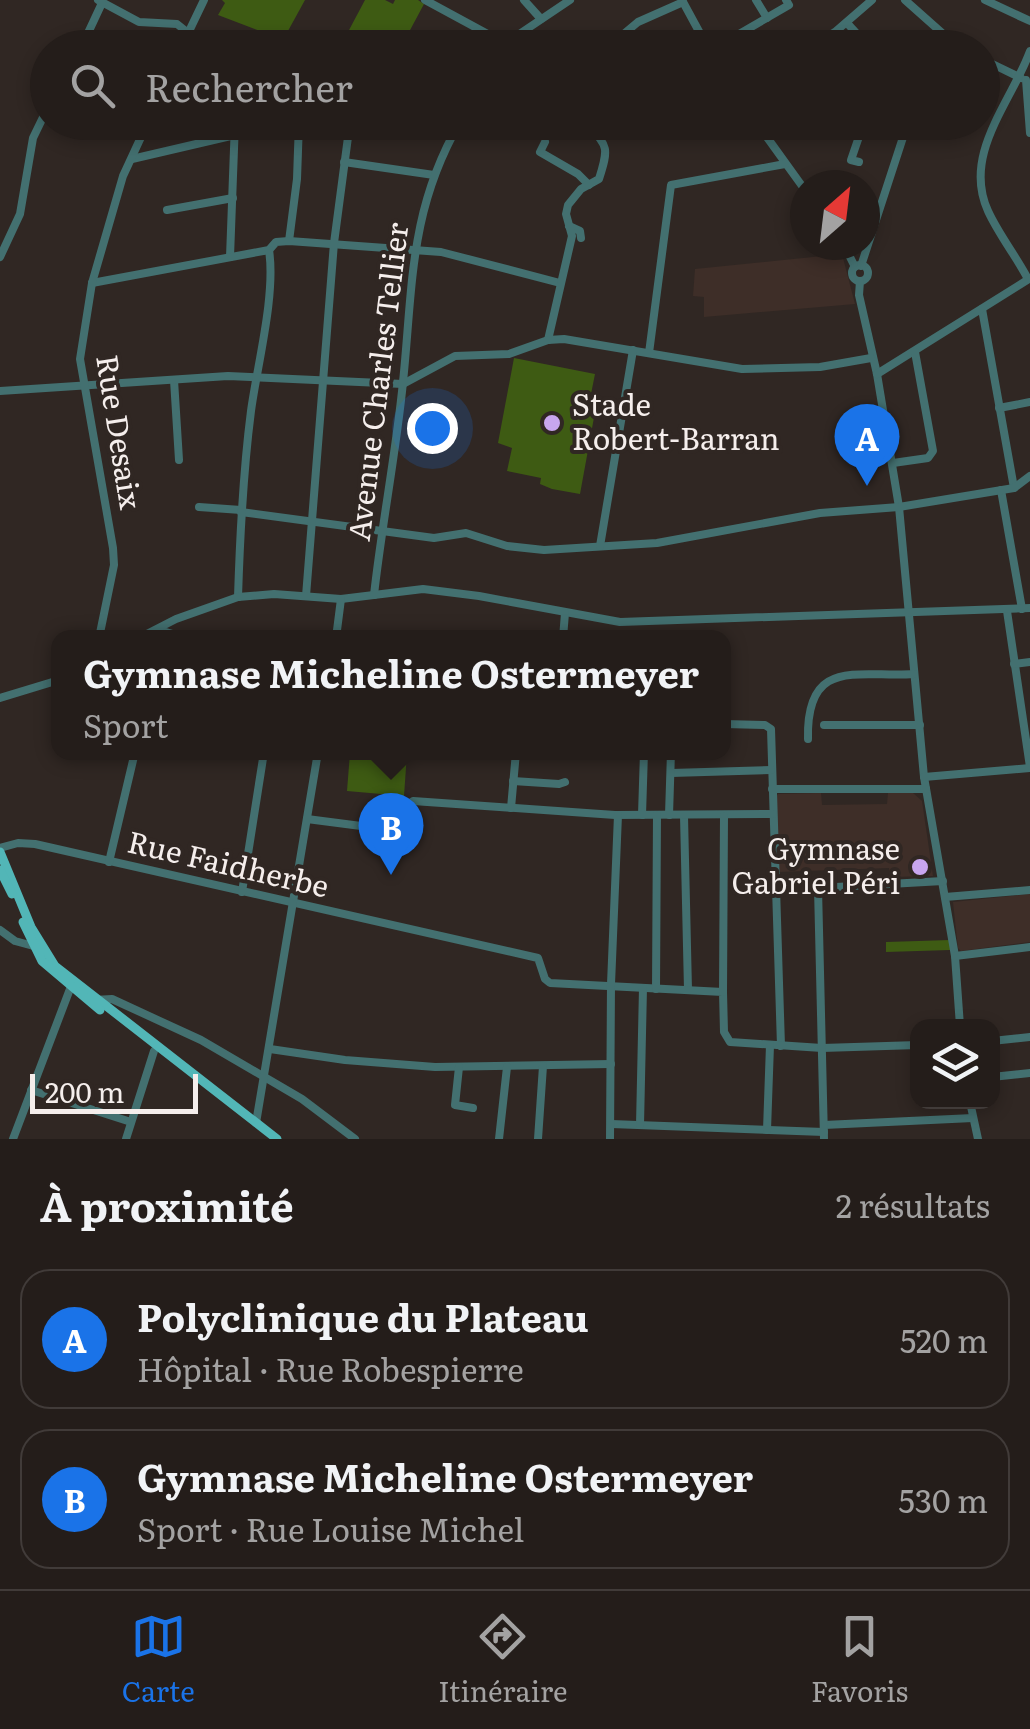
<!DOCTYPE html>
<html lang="fr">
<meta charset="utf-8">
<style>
body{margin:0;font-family:Literata,serif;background:#2c2623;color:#f1f3f6}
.controls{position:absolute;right:30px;bottom:30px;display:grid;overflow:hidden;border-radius:20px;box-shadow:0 5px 15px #0003}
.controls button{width:90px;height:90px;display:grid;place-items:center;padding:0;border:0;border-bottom:2px solid #413b39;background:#241d1a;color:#f1f3f6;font:50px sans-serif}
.compass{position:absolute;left:790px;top:170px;width:90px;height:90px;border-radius:50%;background:#241d1a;box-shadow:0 5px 15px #0003;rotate:28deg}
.scale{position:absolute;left:30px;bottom:25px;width:168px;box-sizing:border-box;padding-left:10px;border:5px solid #f5eeec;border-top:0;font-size:28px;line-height:35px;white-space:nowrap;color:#f5eeec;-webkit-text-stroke:8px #302723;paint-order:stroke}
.you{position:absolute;left:432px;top:428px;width:35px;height:35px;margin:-25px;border:8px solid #fff;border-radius:50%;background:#1a73e8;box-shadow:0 0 0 15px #1a73e833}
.badge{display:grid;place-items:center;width:65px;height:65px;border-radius:50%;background:#1a73e8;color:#fff;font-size:32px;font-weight:700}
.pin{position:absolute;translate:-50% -82px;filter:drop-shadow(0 2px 5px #0008)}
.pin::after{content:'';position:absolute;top:52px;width:35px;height:30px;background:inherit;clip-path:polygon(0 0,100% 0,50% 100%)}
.popup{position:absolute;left:51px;top:630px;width:680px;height:130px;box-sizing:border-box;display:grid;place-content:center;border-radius:20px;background:#241d1a;filter:drop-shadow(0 2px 8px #0005);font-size:32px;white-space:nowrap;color:#a3a2a2}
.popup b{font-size:38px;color:#f1f3f6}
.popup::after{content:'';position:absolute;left:50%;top:100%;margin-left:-20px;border:20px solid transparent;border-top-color:#241d1a}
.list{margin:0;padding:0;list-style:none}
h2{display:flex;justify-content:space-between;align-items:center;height:130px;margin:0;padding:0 40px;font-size:42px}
h2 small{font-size:32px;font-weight:400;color:#a3a2a2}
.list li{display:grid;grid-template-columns:65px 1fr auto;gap:30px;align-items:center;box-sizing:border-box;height:140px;margin:0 20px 20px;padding:0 20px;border:2px solid #413b39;border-radius:30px}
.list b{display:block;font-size:38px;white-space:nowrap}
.list p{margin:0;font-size:32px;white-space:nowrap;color:#a3a2a2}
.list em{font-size:32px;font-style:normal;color:#a3a2a2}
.icon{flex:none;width:55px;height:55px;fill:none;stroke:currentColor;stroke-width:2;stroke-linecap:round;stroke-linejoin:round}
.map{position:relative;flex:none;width:1030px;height:1139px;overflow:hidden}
.search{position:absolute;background:#241d1a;box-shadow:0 5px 15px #0003;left:30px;right:30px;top:30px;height:110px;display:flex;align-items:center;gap:25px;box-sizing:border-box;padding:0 35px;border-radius:55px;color:#a3a2a2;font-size:38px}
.sheet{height:450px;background:#241d1a}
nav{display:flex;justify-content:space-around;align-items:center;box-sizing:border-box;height:140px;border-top:2px solid #413b39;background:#241d1a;font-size:28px;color:#a3a2a2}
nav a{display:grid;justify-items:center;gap:5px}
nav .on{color:#1a73e8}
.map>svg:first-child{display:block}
.built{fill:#3e2e28}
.green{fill:#3e5b13}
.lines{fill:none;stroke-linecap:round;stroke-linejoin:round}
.minor{stroke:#437070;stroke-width:8}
.major{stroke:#52b6b7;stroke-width:9}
.poi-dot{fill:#c8a6ef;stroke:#302723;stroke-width:4}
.labels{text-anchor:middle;stroke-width:8;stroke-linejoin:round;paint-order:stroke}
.street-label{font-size:30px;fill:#f5eeec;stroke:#302723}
.poi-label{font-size:30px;fill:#f5eeec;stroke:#302723;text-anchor:start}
</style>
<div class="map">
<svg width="1030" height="1139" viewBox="0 0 1030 1139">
<rect width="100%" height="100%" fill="#302723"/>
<!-- built -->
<g class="built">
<path d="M842 254 855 304 704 317V297L693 296 695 269Z"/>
<path d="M821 793 822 805 887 804 888 793H913L922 801 933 876 890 877 889 868 778 872 775 799 778 794Z"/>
<path d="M1030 894V942L961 951 958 948 953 902Z"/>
</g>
<!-- green -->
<g class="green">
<path d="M222 0H305L283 40 218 15 225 3Z"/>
<path d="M365 0H385L393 4 395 0H418L424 4 401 47H340Z"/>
<path d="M514 358 595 374 590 399 597 401 580 494 552 489 540 484 541 478 507 471 512 448 498 443Z"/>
<path d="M350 753H407L404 796 347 791Z"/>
<path d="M950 940V950L886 952V942Z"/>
</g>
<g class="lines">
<!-- minor -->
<g class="minor">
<path d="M98 0 139 22 177 24 207 48"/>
<path d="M425 0 508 45"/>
<path d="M524 0 541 19"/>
<path d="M682 0 708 48"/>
<path d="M756 0 767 18"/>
<path d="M905 0 959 48"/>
<path d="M985 0 1030 21"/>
<path d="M847 23 858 35 881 48"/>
<path d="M81 48 102 3"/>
<path d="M181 48 204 0"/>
<path d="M506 48 512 39 570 0"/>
<path d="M607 48 638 22 683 2"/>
<path d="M688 48 705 41"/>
<path d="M715 48 789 5 786 0"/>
<path d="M808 48 835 32 872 0"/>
<path d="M982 59 1021 78"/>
<path d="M1026 80 1030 133"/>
<path d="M401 122 413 128"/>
<path d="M756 122 805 190"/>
<path d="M872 122 905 133"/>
<path d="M545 142 540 152 578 174 589 185"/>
<path d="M132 159 235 135"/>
<path d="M344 162 434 175"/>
<path d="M859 162 851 160 864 122"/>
<path d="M167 210 233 198"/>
<path d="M569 226 580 231 581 238"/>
<path d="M289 241 297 179 299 122"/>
<path d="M844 245 855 267"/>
<path d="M0 257 20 214 33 138 48 107"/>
<path d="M230 257 235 122"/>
<circle cx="860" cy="273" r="8"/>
<path d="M861 266 908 122"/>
<path d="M1028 279C1016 256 999 235 988 211 962 154 1011 103 1030 51"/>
<path d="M860 281 859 295 877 374 899 507 924 777 955 956 960 1026"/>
<path d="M92 283 269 250 276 242 289 241 441 252 560 283"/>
<path d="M982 309 1014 488"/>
<path d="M548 340 572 236 566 214 568 205 581 189 599 179C610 145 607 146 585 122"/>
<path d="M649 353 671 185 785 164"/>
<path d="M877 374 1029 279"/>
<path d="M174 380 179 460"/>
<path d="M0 391 228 376 403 384 455 356 509 354 548 340 564 339 742 369 820 367 871 358"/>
<path d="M999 408 1030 402"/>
<path d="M893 463 928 458 933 451 915 352"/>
<path d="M1001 490 1022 609"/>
<path d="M199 507 241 510"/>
<path d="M241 512 434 538 466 533 507 546 544 550 657 543 820 513 899 507 1014 488 1030 476"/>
<path d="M600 546 633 350"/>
<path d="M374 595C382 523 396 453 403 382 413 285 409 210 460 122"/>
<path d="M306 596 334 243 350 122"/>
<path d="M238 597C240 534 243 473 251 411 257 366 276 295 269 250"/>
<path d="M1007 611 1030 767"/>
<path d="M166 632 186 638"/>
<path d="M99 638 114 565 113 548 80 359 92 283 123 176 148 122"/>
<path d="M139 638 176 619 238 597 274 594 341 599 423 589 479 596 620 622 1030 608"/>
<path d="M336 638 341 599"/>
<path d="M563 638 565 613"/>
<path d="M1014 664 1030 662"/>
<path d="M0 698 59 680"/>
<path d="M724 724 765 725 771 729 781 1046"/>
<path d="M824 725H920"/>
<path d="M808 739C806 656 859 678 914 674"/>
<path d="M671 773 771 770"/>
<path d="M924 777 1030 768"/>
<path d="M513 781 559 784 565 782"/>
<path d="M772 789H926"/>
<path d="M511 808 516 752"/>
<path d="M642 815 644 752"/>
<path d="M669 815 671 752"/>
<path d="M684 816 688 990"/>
<path d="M307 819 392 830 400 825 404 807 413 801 615 815 773 814"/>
<path d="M0 848 18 843 35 844 538 958 545 979 550 983 723 992 724 1032 730 1042 822 1048 918 1045"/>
<path d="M109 862 135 752"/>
<path d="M242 892 264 752"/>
<path d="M945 897 1030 890"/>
<path d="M0 930 15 941 37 947"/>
<path d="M955 956 1030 947"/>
<path d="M656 989 657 815"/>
<path d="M723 992 724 816"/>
<path d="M94 1000 112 999 201 1040 302 1099 355 1139"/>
<path d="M992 1041 1030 1037"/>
<path d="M270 1049 345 1060 435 1067 611 1064"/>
<path d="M459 1067 455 1105 473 1108"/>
<path d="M992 1077 1030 1073"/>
<path d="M31 1090 131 1122"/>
<path d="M970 1102 978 1139"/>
<path d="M256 1123 318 752"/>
<path d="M611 1124 824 1132"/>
<path d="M640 1125 643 988"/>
<path d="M824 1125 973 1118"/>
<path d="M767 1130 770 1045"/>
<path d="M13 1139 73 981"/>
<path d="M126 1139 154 1051"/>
<path d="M499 1139 507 1067"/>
<path d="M538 1139 543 1066"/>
<path d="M610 1139 611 984 618 815"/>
<path d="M824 1139 818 888 943 881"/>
</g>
<!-- major -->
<g class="major">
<path d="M0 852 31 927 55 966 277 1139"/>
<path d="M0 870 12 894"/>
<path d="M23 922 42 961 100 1010"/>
</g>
</g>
<!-- markers -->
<g class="poi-dot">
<circle cx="552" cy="423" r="10"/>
<circle cx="920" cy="867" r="10"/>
</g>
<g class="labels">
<!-- street labels -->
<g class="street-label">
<text transform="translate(379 382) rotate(-83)" y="10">Avenue Charles Tellier</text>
<text transform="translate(118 432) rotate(81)" y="10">Rue Desaix</text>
<text transform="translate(228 865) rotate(13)" y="10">Rue Faidherbe</text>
</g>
<!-- poi labels -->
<g class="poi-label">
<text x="572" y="416">Stade<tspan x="572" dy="34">Robert-Barran</tspan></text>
<text x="900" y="860" text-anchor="end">Gymnase<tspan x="900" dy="34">Gabriel Péri</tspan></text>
</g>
</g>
</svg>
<div class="controls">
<button><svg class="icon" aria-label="layers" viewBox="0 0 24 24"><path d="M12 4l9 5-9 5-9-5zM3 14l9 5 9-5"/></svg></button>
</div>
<svg class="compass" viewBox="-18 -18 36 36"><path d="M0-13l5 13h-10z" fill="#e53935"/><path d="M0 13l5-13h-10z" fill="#a3a2a2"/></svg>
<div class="scale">200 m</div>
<div class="you"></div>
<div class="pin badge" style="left:867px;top:486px">A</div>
<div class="pin badge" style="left:391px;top:875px">B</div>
<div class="popup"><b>Gymnase Micheline Ostermeyer</b>Sport</div>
<div class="search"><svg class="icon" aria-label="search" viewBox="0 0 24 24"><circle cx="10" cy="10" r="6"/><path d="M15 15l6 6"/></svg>Rechercher</div>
</div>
<section class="sheet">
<h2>À proximité<small>2 résultats</small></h2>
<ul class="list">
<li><span class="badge">A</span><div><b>Polyclinique du Plateau</b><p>Hôpital · Rue Robespierre</p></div><em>520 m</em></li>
<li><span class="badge">B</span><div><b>Gymnase Micheline Ostermeyer</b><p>Sport · Rue Louise Michel</p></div><em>530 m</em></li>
</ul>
</section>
<nav>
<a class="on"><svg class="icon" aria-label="map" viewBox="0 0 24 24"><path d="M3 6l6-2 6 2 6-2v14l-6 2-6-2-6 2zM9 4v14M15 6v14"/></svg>Carte</a>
<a><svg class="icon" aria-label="directions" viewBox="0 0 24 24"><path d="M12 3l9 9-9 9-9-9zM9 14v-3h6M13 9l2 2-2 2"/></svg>Itinéraire</a>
<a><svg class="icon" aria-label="saved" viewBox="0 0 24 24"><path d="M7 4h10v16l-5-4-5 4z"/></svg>Favoris</a>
</nav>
